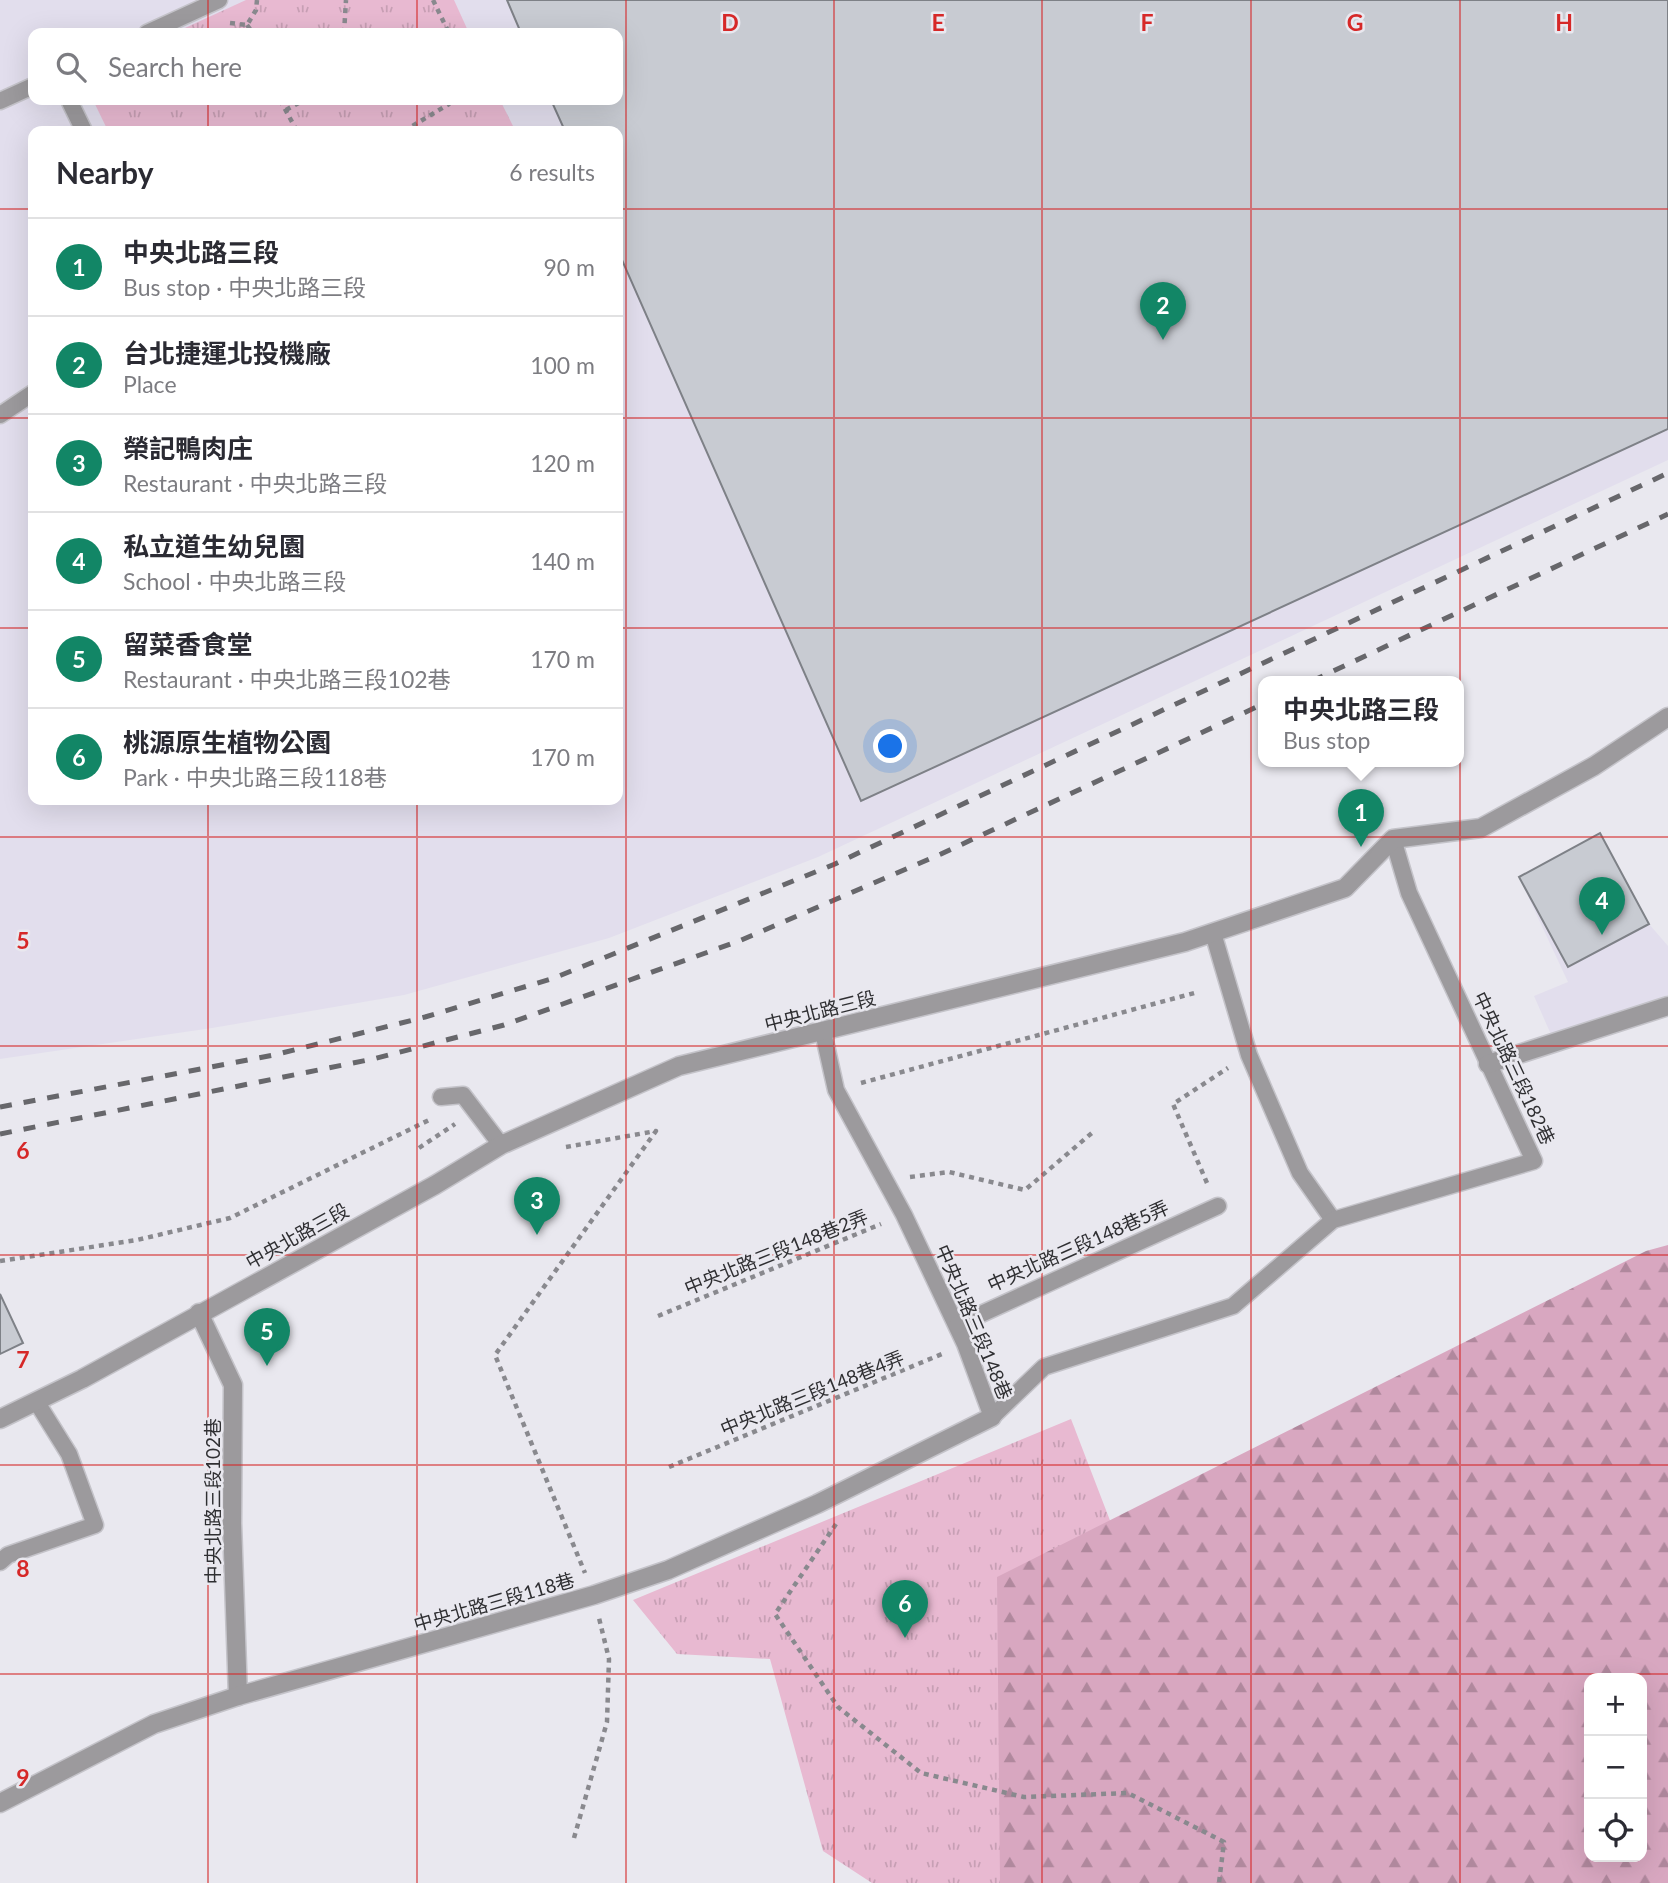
<!DOCTYPE html>
<meta charset="utf-8">
<style>
body{margin:0;font-family:Lato,"Noto Sans TC",sans-serif;background:#f7f7f7;color:#2b2b33}
.controls{position:absolute;right:21px;bottom:21px;display:grid;overflow:hidden;border-radius:14px;box-shadow:0 7px 28px #0002}
.controls button{width:63px;height:63px;display:grid;place-items:center;padding:0;border:0;border-bottom:2px solid #e1e1e2;background:#fff;color:#2b2b33;font:35px sans-serif}
.you{position:absolute;left:891px;top:747px;width:24px;height:24px;margin:-18px;border:5px solid #fff;border-radius:50%;background:#1a73e8;box-shadow:0 0 0 10px #1a73e833}
.badge{display:grid;place-items:center;width:46px;height:46px;border-radius:50%;background:#128666;color:#fff;font-size:23px;font-weight:700}
.pin{position:absolute;translate:-50% -58px;filter:drop-shadow(0 2px 4px #0008)}
.pin::after{content:'';position:absolute;top:37px;width:24px;height:21px;background:inherit;clip-path:polygon(0 0,100% 0,50% 100%)}
.popup{position:absolute;left:1258px;top:676px;width:206px;height:91px;box-sizing:border-box;display:grid;place-content:center;border-radius:14px;background:#fff;filter:drop-shadow(0 2px 5px #0005);font-size:23px;white-space:nowrap;color:#7c7c81}
.popup b{font-size:26px;color:#2b2b33}
.popup::after{content:'';position:absolute;left:50%;top:100%;margin-left:-14px;border:14px solid transparent;border-top-color:#fff}
.list{margin:0;padding:0;list-style:none}
h2{display:flex;justify-content:space-between;align-items:center;height:91px;margin:0;padding:0 28px;font-size:30px}
h2 small{font-size:23px;font-weight:400;color:#7c7c81}
.list li{display:grid;grid-template-columns:46px 1fr auto;gap:21px;align-items:center;box-sizing:border-box;height:98px;padding:0 28px;border-top:2px solid #e1e1e2}
.list b{display:block;font-size:26px;white-space:nowrap}
.list p{margin:0;font-size:23px;white-space:nowrap;color:#7c7c81}
.list em{font-size:23px;font-style:normal;color:#7c7c81}
.icon{flex:none;width:38px;height:38px;fill:none;stroke:currentColor;stroke-width:2;stroke-linecap:round;stroke-linejoin:round}
.map{position:relative;flex:none;width:1668px;height:1883px;overflow:hidden}
.search{position:absolute;background:#fff;box-shadow:0 7px 28px #0002;left:28px;top:28px;width:595px;height:77px;display:flex;align-items:center;gap:18px;box-sizing:border-box;padding:0 24px;border-radius:14px;color:#7c7c81;font-size:26px}
.panel{position:absolute;background:#fff;box-shadow:0 7px 28px #0002;left:28px;top:126px;width:595px;height:679px;border-radius:14px}
.map>svg:first-child{display:block}
.built{fill:#e2deed;fill-rule:evenodd}
.grass{fill:url(#grass-tufts)}
.forest{fill:url(#forest-firs);fill-rule:evenodd}
.building{fill:#c8cbd2;stroke:#7e8187;stroke-width:2}
.lines{fill:none;stroke-linecap:round;stroke-linejoin:round}
.service-casing{stroke:#c4c3c9;stroke-width:19}
.pedestrian-casing{stroke:#c4c3c9;stroke-width:21}
.minor-casing{stroke:#c4c3c9;stroke-width:21}
.tertiary-casing{stroke:#c4c3c9;stroke-width:21}
.path{stroke:#89898e;stroke-width:4.5;stroke-dasharray:5 5;stroke-linecap:butt}
.service{stroke:#9c9a9d;stroke-width:16}
.pedestrian{stroke:#9c9a9d;stroke-width:18}
.minor{stroke:#9c9a9d;stroke-width:18}
.tertiary{stroke:#9c9a9d;stroke-width:18}
.rail{stroke:#67676b;stroke-width:5;stroke-dasharray:12 12;stroke-linecap:butt}
.grid{fill:none;stroke:#d62828;stroke-width:2;stroke-opacity:0.55}
.labels{text-anchor:middle;stroke-width:5;stroke-linejoin:round;paint-order:stroke}
.street-label{font-size:19px;fill:#2f2f32;stroke:#e9e8ef}
.grid-label{font-size:23px;text-anchor:middle;font-weight:bold;fill:#d62828;stroke:#e9e8ef;stroke-width:5;stroke-linejoin:round;paint-order:stroke}
</style>
<div class="map">
<svg width="1668" height="1883" viewBox="0 0 1668 1883">
<defs>
<pattern id="grass-tufts" width="24" height="20" patternUnits="userSpaceOnUse" patternTransform="scale(1.75)"><rect width="24" height="20" fill="#e8b9d1"/><path d="M3 7l-1-3M5 7V3M7 7l1-3M15 17l-1-3M17 17v-4M19 17l1-3" fill="none" stroke="#c79fb4"/></pattern>
<pattern id="forest-firs" width="22" height="20" patternUnits="userSpaceOnUse" patternTransform="scale(1.75)"><rect width="22" height="20" fill="#d8a7c0"/><path d="M5 1l3.5 6h-7zM16 11l3.5 6h-7z" fill="#b0889d"/></pattern>
</defs>
<rect width="100%" height="100%" fill="#e9e8ef"/>
<!-- built -->
<g class="built">
<path d="M0 0H1668V460L818 857 609 938 404 995 212 1028 0 1059ZM33 33H618V100H33ZM33 131H618V800H33Z"/>
<path d="M1600 833 1649 924 1668 946V995L1553 1039 1534 996 1568 982 1519 877Z"/>
</g>
<!-- grass -->
<g class="grass">
<path d="M246 0H454L469 33H174Z"/>
<path d="M93 100H500L514 128 507 131H108Z"/>
<path d="M1071 1419 1149 1622 1100 1883H872L823 1851 770 1659 677 1654 633 1600Z"/>
</g>
<!-- forest -->
<path class="forest" d="M1668 1245V1883H1000L997 1577 1646 1251ZM1589 1678H1642V1857H1589Z"/>
<!-- building -->
<g class="building">
<path d="M507 0H1668V429L861 801 618 251V131H565L551 100H618V33H521Z"/>
<path d="M1600 833 1649 924 1568 967 1519 877Z"/>
<path d="M0 1294 23 1343 0 1354Z"/>
</g>
<g class="lines">
<defs>
<g id="service">
<path d="M147 33 219 0"/>
<path d="M69 100 84 131"/>
<path d="M0 101 33 86"/>
<path d="M0 415 33 393"/>
<path d="M1213 933 1249 1055 1300 1173 1333 1220"/>
<path d="M823 1032 836 1090 904 1215 965 1344 992 1417 1044 1367 1233 1306 1333 1220 1534 1161 1409 893 1393 839"/>
<path d="M441 1097 463 1095 501 1145"/>
<path d="M957 1325 1218 1206"/>
<path d="M0 1562 8 1555 95 1525 69 1454 36 1401"/>
</g>
<path id="pedestrian" d="M1488 1064 1668 1006"/>
<g id="minor">
<path d="M199 1313 233 1385 232 1523 238 1696"/>
<path d="M0 1803 154 1724 238 1696 594 1595 668 1570 817 1504 992 1417"/>
</g>
<path id="tertiary" d="M0 1419 82 1379 435 1185 501 1145 679 1066 1185 942 1345 888 1393 839 1481 828 1594 766 1668 717"/>
</defs>
<!-- service casing -->
<use href="#service" class="service-casing"/>
<!-- pedestrian casing -->
<use href="#pedestrian" class="pedestrian-casing"/>
<!-- minor casing -->
<use href="#minor" class="minor-casing"/>
<!-- tertiary casing -->
<use href="#tertiary" class="tertiary-casing"/>
<!-- path -->
<g class="path">
<path d="M433 0 449 33"/>
<path d="M230 23 247 25 256 10 257 0"/>
<path d="M247 25 253 33"/>
<path d="M344 33 346 0"/>
<path d="M280 100 297 131"/>
<path d="M286 110 304 100"/>
<path d="M404 131 449 104 452 100"/>
<path d="M861 1083 1198 992"/>
<path d="M566 1147 656 1131 495 1355 585 1573"/>
<path d="M419 1148 455 1124"/>
<path d="M910 1177 949 1172 1025 1190 1093 1132"/>
<path d="M1207 1183 1173 1104 1228 1068"/>
<path d="M0 1261 137 1240 230 1218 431 1119"/>
<path d="M658 1316 881 1224"/>
<path d="M669 1467 942 1354"/>
<path d="M836 1524 775 1614 838 1707 921 1773 1024 1797 1128 1793 1224 1842 1219 1883"/>
<path d="M574 1838 607 1722 609 1659 599 1618"/>
</g>
<!-- service -->
<use href="#service" class="service"/>
<!-- pedestrian -->
<use href="#pedestrian" class="pedestrian"/>
<!-- minor -->
<use href="#minor" class="minor"/>
<!-- tertiary -->
<use href="#tertiary" class="tertiary"/>
<!-- rail -->
<g class="rail">
<path d="M1312 681 1668 514"/>
<path d="M0 1107 274 1055 425 1017 554 978 835 864 1668 473"/>
<path d="M0 1134 373 1059 504 1025 739 941 941 854 1263 704"/>
</g>
</g>
<!-- grid -->
<path class="grid" d="M208 0V33M417 0V33M626 0V1883M834 0V1883M1042 0V1883M1251 0V1883M1460 0V1883M208 100V131M417 100V131M0 209H33M618 209H1668M0 418H33M618 418H1668M0 628H33M618 628H1668M208 800V1883M417 800V1883M0 837H1668M0 1046H1668M0 1255H1668M0 1465H1668M0 1674H1668"/>
<g class="labels">
<!-- street labels -->
<g class="street-label">
<text transform="translate(820 1011) rotate(-14)" y="7">中央北路三段</text>
<text transform="translate(1514 1068) rotate(65)" y="7">中央北路三段182巷</text>
<text transform="translate(297 1236) rotate(-29)" y="7">中央北路三段</text>
<text transform="translate(1078 1246) rotate(-24)" y="7">中央北路三段148巷5弄</text>
<text transform="translate(776 1252) rotate(-22)" y="7">中央北路三段148巷2弄</text>
<text transform="translate(974 1322) rotate(67)" y="7">中央北路三段148巷</text>
<text transform="translate(812 1393) rotate(-22)" y="7">中央北路三段148巷4弄</text>
<text transform="translate(213 1501) rotate(-90)" y="7">中央北路三段102巷</text>
<text transform="translate(494 1602) rotate(-16)" y="7">中央北路三段118巷</text>
</g>
</g>
<g class="grid-label">
<text x="730" y="31">D</text>
<text x="938" y="31">E</text>
<text x="1147" y="31">F</text>
<text x="1355" y="31">G</text>
<text x="1564" y="31">H</text>
<text x="23" y="949">5</text>
<text x="23" y="1159">6</text>
<text x="23" y="1368">7</text>
<text x="23" y="1577">8</text>
<text x="23" y="1786">9</text>
</g>
</svg>
<div class="controls">
<button>+</button>
<button>−</button>
<button><svg class="icon" aria-label="locate" viewBox="0 0 24 24"><circle cx="12" cy="12" r="6"/><path d="M12 2v4M12 18v4M2 12h4M18 12h4"/></svg></button>
</div>
<div class="you"></div>
<div class="pin badge" style="left:1361px;top:847px">1</div>
<div class="popup"><b>中央北路三段</b>Bus stop</div>
<div class="pin badge" style="left:1163px;top:340px">2</div>
<div class="pin badge" style="left:537px;top:1235px">3</div>
<div class="pin badge" style="left:1602px;top:935px">4</div>
<div class="pin badge" style="left:267px;top:1366px">5</div>
<div class="pin badge" style="left:905px;top:1638px">6</div>
<div class="search"><svg class="icon" aria-label="search" viewBox="0 0 24 24"><circle cx="10" cy="10" r="6"/><path d="M15 15l6 6"/></svg>Search here</div>
<section class="panel">
<h2>Nearby<small>6 results</small></h2>
<ul class="list">
<li><span class="badge">1</span><div><b>中央北路三段</b><p>Bus stop · 中央北路三段</p></div><em>90 m</em></li>
<li><span class="badge">2</span><div><b>台北捷運北投機廠</b><p>Place</p></div><em>100 m</em></li>
<li><span class="badge">3</span><div><b>榮記鴨肉庄</b><p>Restaurant · 中央北路三段</p></div><em>120 m</em></li>
<li><span class="badge">4</span><div><b>私立道生幼兒園</b><p>School · 中央北路三段</p></div><em>140 m</em></li>
<li><span class="badge">5</span><div><b>留菜香食堂</b><p>Restaurant · 中央北路三段102巷</p></div><em>170 m</em></li>
<li><span class="badge">6</span><div><b>桃源原生植物公園</b><p>Park · 中央北路三段118巷</p></div><em>170 m</em></li>
</ul>
</section>
</div>
